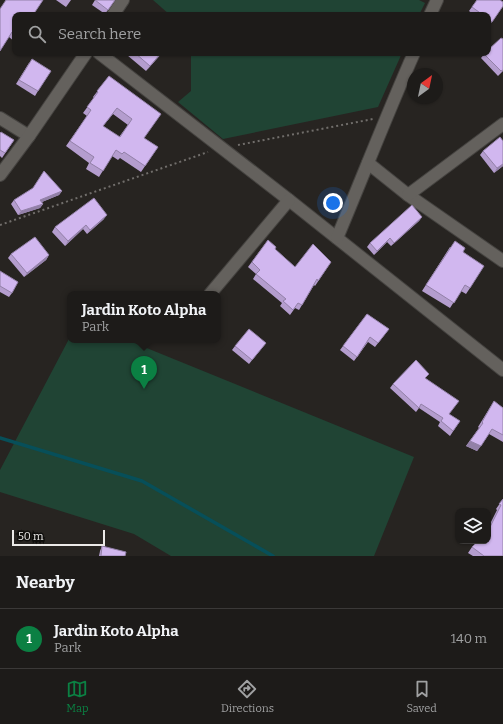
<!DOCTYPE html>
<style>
body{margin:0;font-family:Bitter,serif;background:#252422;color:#f1f3f6}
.controls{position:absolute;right:12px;bottom:12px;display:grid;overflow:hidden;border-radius:8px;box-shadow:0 1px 3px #0004}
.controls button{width:36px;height:36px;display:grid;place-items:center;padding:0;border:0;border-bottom:1px solid #3b3938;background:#1d1b19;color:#f1f3f6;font:20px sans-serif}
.compass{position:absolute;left:407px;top:68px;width:36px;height:36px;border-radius:50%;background:#1d1b19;box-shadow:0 1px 3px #0004;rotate:33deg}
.scale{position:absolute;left:12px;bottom:10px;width:93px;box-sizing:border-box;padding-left:4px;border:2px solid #eceae8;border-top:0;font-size:11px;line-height:14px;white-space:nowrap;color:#eceae8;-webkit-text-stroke:3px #0f0e0c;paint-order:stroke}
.you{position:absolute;left:333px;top:203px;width:14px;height:14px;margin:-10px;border:3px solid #fff;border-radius:50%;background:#1a73e8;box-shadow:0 0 0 6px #1a73e833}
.badge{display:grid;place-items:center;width:26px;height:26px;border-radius:50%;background:#0b8043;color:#fff;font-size:13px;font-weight:700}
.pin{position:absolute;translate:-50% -33px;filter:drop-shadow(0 1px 2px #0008)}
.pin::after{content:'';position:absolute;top:21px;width:14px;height:12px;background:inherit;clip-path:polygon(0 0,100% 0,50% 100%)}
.popup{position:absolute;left:67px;top:291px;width:154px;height:52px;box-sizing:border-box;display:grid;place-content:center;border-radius:8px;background:#1d1b19;filter:drop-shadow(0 1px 3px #0005);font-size:13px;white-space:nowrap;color:#a0a1a2}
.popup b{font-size:15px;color:#f1f3f6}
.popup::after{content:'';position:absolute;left:50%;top:100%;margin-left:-8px;border:8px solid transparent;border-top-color:#1d1b19}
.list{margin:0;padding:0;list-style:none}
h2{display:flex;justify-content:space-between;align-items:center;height:52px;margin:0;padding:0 16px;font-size:17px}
h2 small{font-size:13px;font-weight:400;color:#a0a1a2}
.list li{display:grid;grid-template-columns:26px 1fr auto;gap:12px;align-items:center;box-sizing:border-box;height:60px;padding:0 16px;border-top:1px solid #3b3938}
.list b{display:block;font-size:15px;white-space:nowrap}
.list p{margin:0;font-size:13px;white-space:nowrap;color:#a0a1a2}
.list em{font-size:13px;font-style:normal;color:#a0a1a2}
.icon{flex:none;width:22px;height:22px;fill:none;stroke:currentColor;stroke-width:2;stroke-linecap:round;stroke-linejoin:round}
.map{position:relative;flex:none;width:503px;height:556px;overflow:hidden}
.search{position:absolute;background:#1d1b19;box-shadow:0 1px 3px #0004;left:12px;right:12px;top:12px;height:44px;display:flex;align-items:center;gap:10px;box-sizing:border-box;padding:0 14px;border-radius:8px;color:#a0a1a2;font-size:15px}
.sheet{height:112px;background:#1d1b19}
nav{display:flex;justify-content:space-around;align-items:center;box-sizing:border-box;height:56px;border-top:1px solid #3b3938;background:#1d1b19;font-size:11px;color:#a0a1a2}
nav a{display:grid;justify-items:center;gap:2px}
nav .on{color:#0b8043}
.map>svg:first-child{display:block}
.green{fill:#204434}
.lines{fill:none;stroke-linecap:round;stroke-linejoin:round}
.stream{stroke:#074f59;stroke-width:3.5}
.street-casing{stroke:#454340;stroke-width:14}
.secondary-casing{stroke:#454340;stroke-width:14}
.path{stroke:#716e6b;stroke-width:2;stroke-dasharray:2 3;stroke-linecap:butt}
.street{stroke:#64615d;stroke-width:12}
.secondary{stroke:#64615d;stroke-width:12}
.wall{fill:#b49dce;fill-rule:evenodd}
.shaded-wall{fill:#9280a7}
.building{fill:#d1b7ef;stroke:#9280a7;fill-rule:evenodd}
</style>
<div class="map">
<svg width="503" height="556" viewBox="0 0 503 556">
<rect width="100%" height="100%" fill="#272421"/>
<!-- green -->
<g class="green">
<path d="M153 0H419L425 3 419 15H170Z"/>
<path d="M191 53H402L378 107 223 139 178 102 191 91Z"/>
<path d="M70 337V340H127L414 457 374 556H171L134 534 0 492V470Z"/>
</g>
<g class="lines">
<!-- stream -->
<path class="stream" d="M0 438 142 481 273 556"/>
<defs>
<g id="street">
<path d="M430 15 437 0"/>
<path d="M99 53 289 200 503 370"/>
<path d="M0 118 29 136"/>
<path d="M368 163 408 195 503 261"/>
<path d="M408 195 503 124"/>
<path d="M337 238C363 176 387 114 414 53"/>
<path d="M210 294 289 200"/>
</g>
<g id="secondary">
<path d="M113 15 123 0"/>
<path d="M0 175 29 136 86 53"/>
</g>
</defs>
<!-- street casing -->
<use href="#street" class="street-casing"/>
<!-- secondary casing -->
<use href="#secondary" class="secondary-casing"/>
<!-- path -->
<g class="path">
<path d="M238 145 373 119"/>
<path d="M0 225 208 152"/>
</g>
<!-- street -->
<use href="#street" class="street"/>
<!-- secondary -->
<use href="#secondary" class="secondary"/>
</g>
<!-- wall -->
<g class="wall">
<path d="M56 0H71L66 7Z"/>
<path d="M95 0H115L105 14 92 5Z"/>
<path d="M477 0 503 6 489 26 488 25V15H474L469 11Z"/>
<path d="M15 15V42L9 37Z"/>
<path d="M503 39V71L498 76 481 58 485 53Z"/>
<path d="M128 53H162L146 71 127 55Z"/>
<path d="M29 63 38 91 35 96 16 84Z"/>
<path d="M109 76 144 138 158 147 141 172 120 158 118 160 112 156 99 177 86 169 89 163 66 146 87 116 83 113 94 98 93 97ZM113 114 128 125 119 137 103 126Z"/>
<path d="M0 133 14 140 2 158 0 156Z"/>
<path d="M483 151 503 166 494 173 480 155Z"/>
<path d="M62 191 59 195 42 202 43 204 40 208 18 215 11 204 14 200Z"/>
<path d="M422 217 419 221 391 246 387 242 374 255 367 247 370 243Z"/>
<path d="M104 219 87 234 83 229 65 246 52 232 55 227Z"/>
<path d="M268 240 275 249 295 267 331 262 315 286 314 285 299 310 295 308 290 315 280 306 282 303 253 279 256 274 248 267Z"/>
<path d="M450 247 463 252 470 288 466 294 461 291 450 308 422 291Z"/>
<path d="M11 254 49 255 46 260 24 277 8 258Z"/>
<path d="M0 271 12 293 9 297 0 292Z"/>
<path d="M367 314 389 329 375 347 368 342 354 361 340 350Z"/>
<path d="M266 343 249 364 232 350 235 346Z"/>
<path d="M425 378 449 414 460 421 450 436 438 426 440 422 419 408 416 412 390 388 393 384Z"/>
<path d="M494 401 503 408V442L489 434 477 451 466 446 479 428 478 427Z"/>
<path d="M503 499V556H473L468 553 472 547 488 541V528L497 510 496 509Z"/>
<path d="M102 546 125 556H99L100 551Z"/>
</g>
<!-- shaded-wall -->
<g class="shaded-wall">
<path d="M161 53H162L146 71 150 66Z"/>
<path d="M503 164V166L494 173 497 168Z"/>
<path d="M62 191 59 195 37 204 40 200Z"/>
<path d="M43 204 40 208 18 215 21 211Z"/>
<path d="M107 215 104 219 87 234 90 230Z"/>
<path d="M422 217 419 221 391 246 394 243Z"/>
<path d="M86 225 83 229 65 246 68 241Z"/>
<path d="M390 238 387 242 374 255 377 251Z"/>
<path d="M49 255 46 260 24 277 27 273Z"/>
<path d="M470 441 481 446 477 451 466 446Z"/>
</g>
<!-- building -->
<g class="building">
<path d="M6 0H43L33 15H15V34L12 32 0 51V9Z"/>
<path d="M95 0H115L108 10Z"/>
<path d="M477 0H500L503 2V6L492 22 488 19V15H483L472 7Z"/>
<path d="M501 38 503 39V70L501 71 484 54 485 53H488V50Z"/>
<path d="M135 53H161L150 66Z"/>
<path d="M32 59 51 71 38 91 19 80Z"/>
<path d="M109 76 161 114 144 138 158 147 145 166 124 152 122 154 116 150 103 171 90 163 94 157 70 141 91 110 87 107 98 92 97 91ZM117 108 132 119 120 137 103 126Z"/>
<path d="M1 132 14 140 5 153 0 150V133Z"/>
<path d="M500 137 503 141V164L497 168 483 151Z"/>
<path d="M44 171 62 191 40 200 43 204 21 211 14 200 33 188Z"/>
<path d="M94 198 107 215 90 230 86 225 68 241 55 227Z"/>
<path d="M412 205 422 217 394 243 390 238 377 251 370 243Z"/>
<path d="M35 237 49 255 27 273 11 254Z"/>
<path d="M268 240 276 247 275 249 295 267 313 244 331 262 318 281 317 279 302 305 298 303 293 310 283 301 286 299 256 274 260 270 252 262Z"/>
<path d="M455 241 465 248 463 252 484 266 470 288 465 285 454 303 426 285Z"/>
<path d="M0 271 18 282 12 293 0 286Z"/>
<path d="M367 314 389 329 378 343 370 337 357 357 343 346Z"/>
<path d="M249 329 266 343 252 360 235 346Z"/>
<path d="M416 360 429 374 425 378 459 401 449 414 460 421 453 431 441 421 443 418 421 404 419 408 393 384Z"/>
<path d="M494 401 503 408V435L492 429 481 446 470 441 483 423 482 422Z"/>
<path d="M503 499V556H484L472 547 478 541H488V531L501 505 499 504Z"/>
<path d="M102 546 126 552 125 556H101Z"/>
</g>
</svg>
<div class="controls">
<button><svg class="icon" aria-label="layers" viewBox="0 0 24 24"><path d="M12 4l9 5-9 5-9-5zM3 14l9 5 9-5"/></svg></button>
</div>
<svg class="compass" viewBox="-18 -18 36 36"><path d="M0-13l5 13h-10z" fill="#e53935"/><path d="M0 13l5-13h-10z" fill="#a0a1a2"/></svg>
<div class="scale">50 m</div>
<div class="you"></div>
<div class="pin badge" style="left:144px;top:389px">1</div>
<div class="popup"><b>Jardin Koto Alpha</b>Park</div>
<div class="search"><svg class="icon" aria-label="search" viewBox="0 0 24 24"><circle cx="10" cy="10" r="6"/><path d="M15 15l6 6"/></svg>Search here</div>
</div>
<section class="sheet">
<h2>Nearby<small></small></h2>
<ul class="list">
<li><span class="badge">1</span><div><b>Jardin Koto Alpha</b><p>Park</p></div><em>140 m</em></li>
</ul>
</section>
<nav>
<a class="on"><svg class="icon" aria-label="map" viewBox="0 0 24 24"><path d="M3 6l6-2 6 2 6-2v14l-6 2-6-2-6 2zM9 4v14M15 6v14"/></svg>Map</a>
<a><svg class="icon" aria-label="directions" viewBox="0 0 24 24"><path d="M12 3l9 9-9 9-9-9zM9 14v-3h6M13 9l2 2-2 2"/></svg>Directions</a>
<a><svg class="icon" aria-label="saved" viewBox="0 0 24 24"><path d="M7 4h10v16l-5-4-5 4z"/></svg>Saved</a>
</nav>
